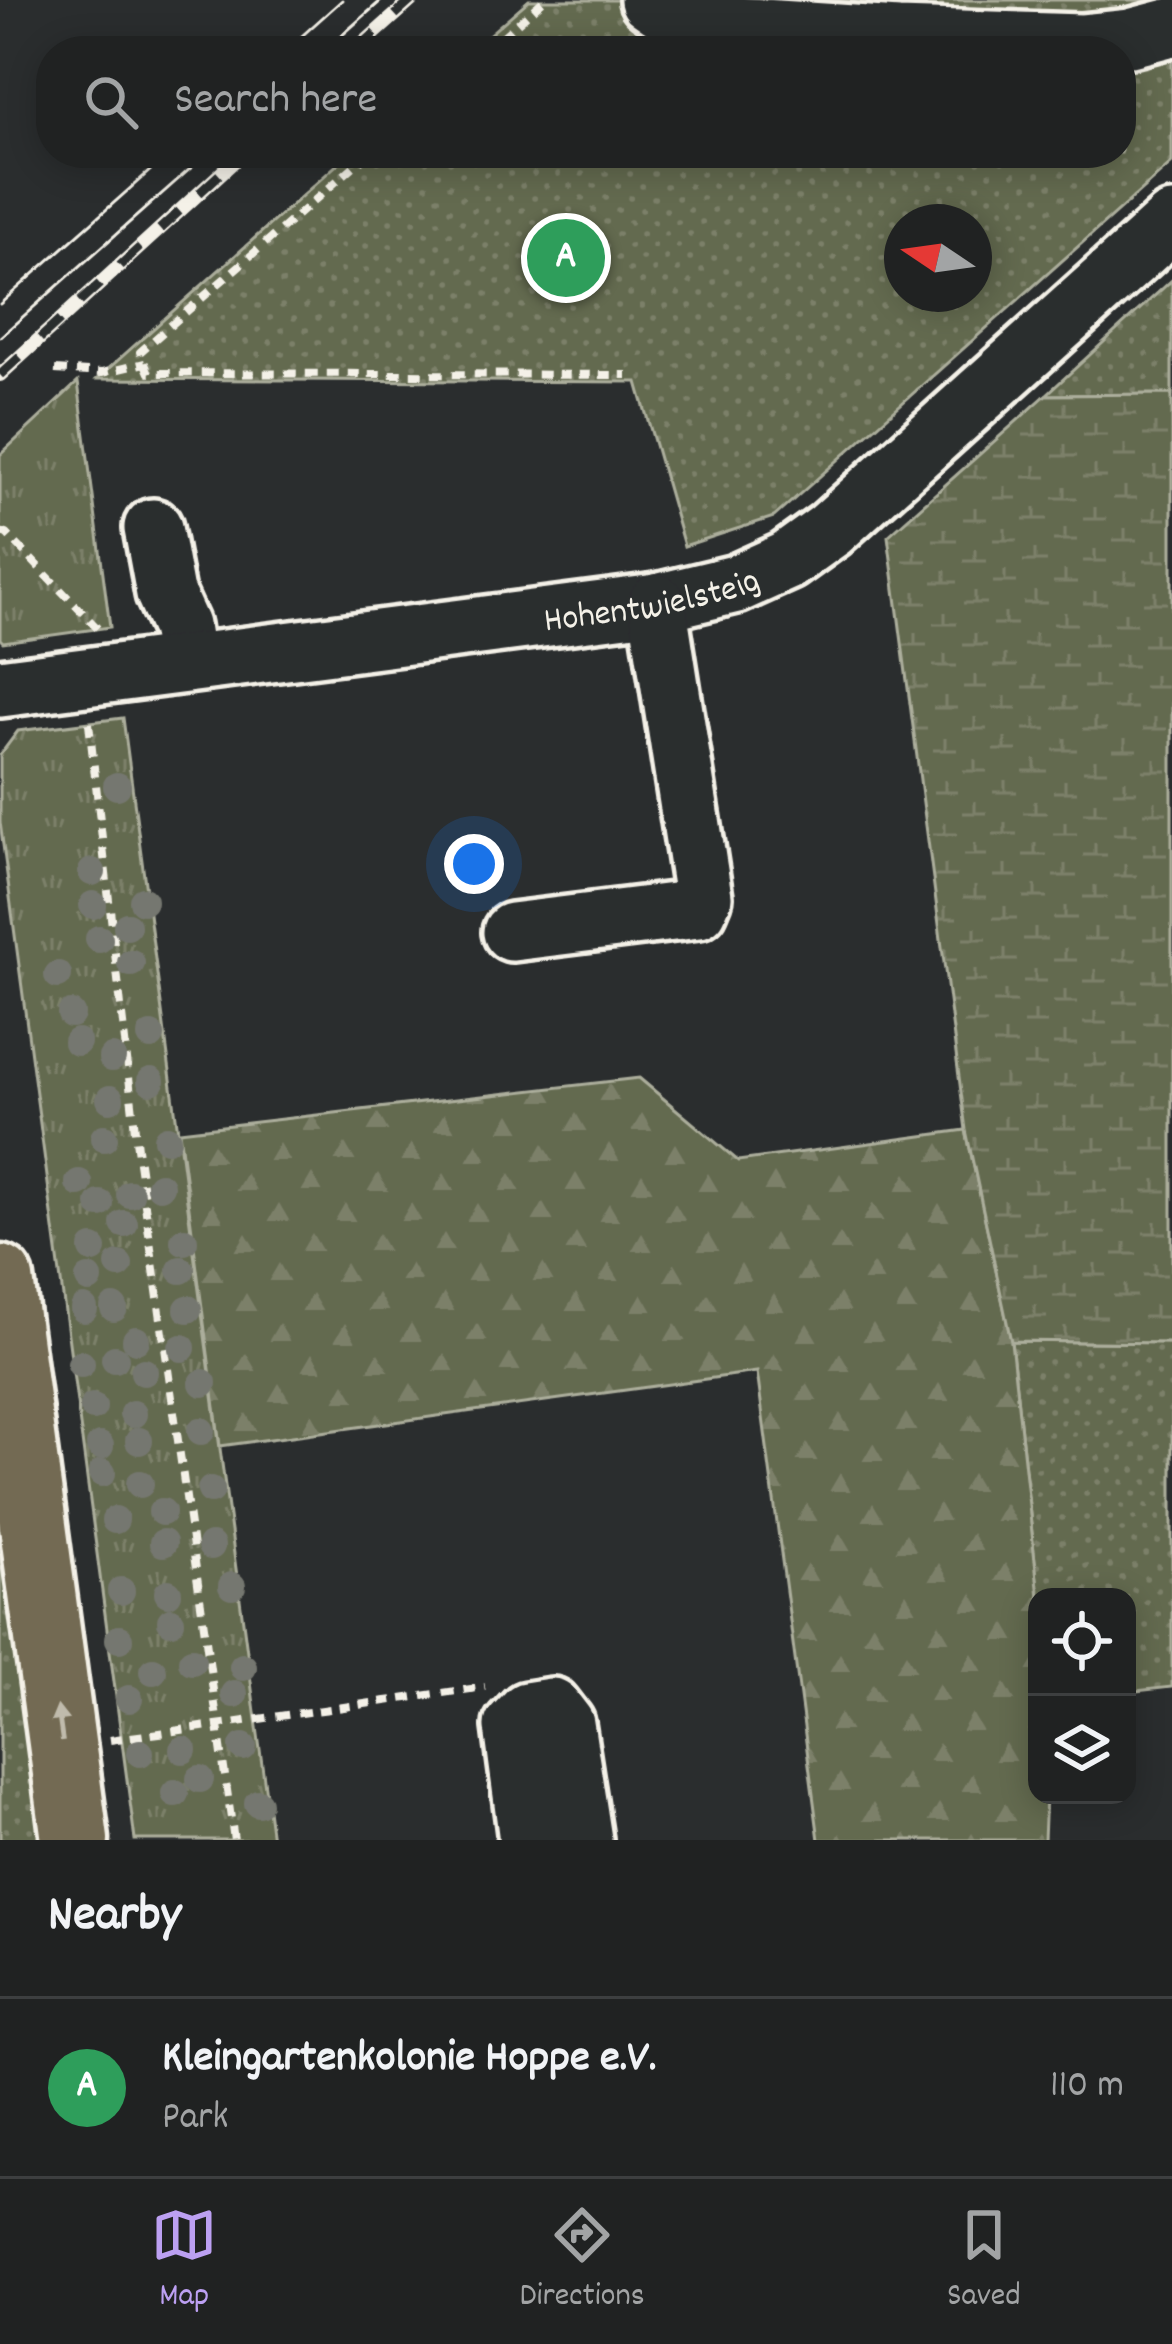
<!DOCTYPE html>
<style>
body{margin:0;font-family:Dekko,sans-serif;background:#282a2a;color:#f1f3f6}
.controls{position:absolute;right:36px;bottom:36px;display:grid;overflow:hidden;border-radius:24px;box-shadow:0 6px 30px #0003}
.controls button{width:108px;height:108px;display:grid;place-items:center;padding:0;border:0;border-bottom:3px solid #3d3f40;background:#202222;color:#f1f3f6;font:60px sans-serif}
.compass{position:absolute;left:884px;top:204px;width:108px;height:108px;border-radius:50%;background:#202222;box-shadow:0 6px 30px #0003;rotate:283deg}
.you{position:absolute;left:474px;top:864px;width:42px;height:42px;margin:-30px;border:9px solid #fff;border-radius:50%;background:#1a73e8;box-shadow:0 0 0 18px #1a73e833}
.badge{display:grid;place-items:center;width:78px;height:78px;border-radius:50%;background:#bca0f2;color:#fff;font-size:39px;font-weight:700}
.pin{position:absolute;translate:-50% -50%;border:6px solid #fff;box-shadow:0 3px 12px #0006}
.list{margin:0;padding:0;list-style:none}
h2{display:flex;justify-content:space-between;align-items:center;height:156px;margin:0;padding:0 48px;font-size:51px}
h2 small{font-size:39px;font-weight:400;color:#a2a4a5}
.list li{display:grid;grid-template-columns:78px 1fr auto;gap:36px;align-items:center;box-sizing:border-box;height:180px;padding:0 48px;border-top:3px solid #3d3f40}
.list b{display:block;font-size:45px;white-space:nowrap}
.list p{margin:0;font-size:39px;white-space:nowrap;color:#a2a4a5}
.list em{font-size:39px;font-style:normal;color:#a2a4a5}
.icon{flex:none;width:66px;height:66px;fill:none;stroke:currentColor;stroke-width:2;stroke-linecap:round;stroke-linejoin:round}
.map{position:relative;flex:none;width:1172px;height:1840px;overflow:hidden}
.search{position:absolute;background:#202222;box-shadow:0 6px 30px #0003;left:36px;right:36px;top:36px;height:132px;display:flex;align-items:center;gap:30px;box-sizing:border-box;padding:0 42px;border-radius:48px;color:#a2a4a5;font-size:45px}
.sheet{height:336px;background:#202222}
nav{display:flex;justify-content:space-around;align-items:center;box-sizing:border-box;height:168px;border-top:3px solid #3d3f40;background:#202222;font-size:33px;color:#a2a4a5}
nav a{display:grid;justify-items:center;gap:6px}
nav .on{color:#bca0f2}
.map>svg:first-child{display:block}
.grass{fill:url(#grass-dots);stroke:#acae9c;stroke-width:3;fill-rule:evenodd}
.forest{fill:url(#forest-firs);stroke:#acae9c;stroke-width:3}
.wetland{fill:url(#wetland-marsh);stroke:#acae9c;stroke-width:3}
.park{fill:url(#park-tufts);stroke:#acae9c;stroke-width:3}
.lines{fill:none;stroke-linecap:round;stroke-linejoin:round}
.minor-casing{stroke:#f4f1e8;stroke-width:66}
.major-casing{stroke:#f4f1e8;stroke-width:75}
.path{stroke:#f4f1e8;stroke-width:8;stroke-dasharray:12 9;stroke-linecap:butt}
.minor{stroke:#2a2d2e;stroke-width:57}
.major{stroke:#736b52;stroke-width:66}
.tram{stroke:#f4f1e8;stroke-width:3}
.rail-casing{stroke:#f4f1e8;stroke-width:14}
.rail{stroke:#2a2d2e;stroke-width:9;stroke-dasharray:27;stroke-linecap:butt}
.tree{fill:#75776f}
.oneway{fill:#c0bbac}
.labels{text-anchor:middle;stroke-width:10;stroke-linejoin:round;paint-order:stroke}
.street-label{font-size:36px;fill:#f4f1e8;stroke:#2a2d2e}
</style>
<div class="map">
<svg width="1172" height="1840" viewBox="0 0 1172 1840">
<defs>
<pattern id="grass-dots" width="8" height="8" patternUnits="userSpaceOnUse" patternTransform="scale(3)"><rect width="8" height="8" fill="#646a50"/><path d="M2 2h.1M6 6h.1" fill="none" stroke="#7b8069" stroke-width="1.8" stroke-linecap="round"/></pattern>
<pattern id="forest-firs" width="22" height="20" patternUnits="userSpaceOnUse" patternTransform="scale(3)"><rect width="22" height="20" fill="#646a50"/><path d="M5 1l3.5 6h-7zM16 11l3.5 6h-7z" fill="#7b8069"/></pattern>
<pattern id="wetland-marsh" width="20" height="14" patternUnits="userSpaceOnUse" patternTransform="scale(3)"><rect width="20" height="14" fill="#646a50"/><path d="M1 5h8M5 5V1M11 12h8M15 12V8" fill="none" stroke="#7b8069"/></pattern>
<pattern id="park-tufts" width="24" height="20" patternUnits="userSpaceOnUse" patternTransform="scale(3)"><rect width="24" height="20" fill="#646a50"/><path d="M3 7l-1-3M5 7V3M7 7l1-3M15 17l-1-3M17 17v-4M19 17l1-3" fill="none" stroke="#7b8069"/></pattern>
</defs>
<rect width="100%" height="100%" fill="#2a2d2e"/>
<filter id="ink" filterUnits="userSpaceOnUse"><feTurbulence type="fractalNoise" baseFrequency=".00833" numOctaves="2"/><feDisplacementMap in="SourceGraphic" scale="24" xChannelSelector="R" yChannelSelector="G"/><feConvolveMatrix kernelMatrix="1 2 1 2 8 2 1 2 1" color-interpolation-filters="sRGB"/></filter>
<g filter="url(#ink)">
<!-- grass -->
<g class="grass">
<path d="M529 0H1172V163L774 517 684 546 637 382 97 379 350 153H1121V51H470ZM902 222H974V294H902Z"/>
<path d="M1172 280V394L1046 395Z"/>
<path d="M1011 1341 1172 1343V1687L1127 1692V1597H1039Z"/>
<path d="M0 1423 55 1840H0Z"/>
</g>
<!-- forest -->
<path class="forest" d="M639 1078 738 1161 966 1130 1011 1341 1039 1597 1037 1795H1046L1044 1840H819L757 1372 220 1446 179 1131Z"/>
<!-- wetland -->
<path class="wetland" d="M1172 394V1343L1011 1341 966 1130 888 536 1046 395Z"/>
<!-- park -->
<g class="park">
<path d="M78 382 110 627 3 642 0 639V455Z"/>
<path d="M123 718 272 1840H135L0 822V755L18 731Z"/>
</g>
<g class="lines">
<defs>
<g id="minor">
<path d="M649 0 669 14 704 24 898 37 1081 43 1130 38 1172 27"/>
<path d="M153 528 165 593 180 626 186 662"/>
<path id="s1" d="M0 688 657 603 736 584 787 561 830 530 1172 222"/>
<path d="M512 932 698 909 703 897 657 603"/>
<path d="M528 1840 513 1726 527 1711 552 1707 565 1724 583 1840"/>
</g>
<path id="major" d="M0 1279 75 1840"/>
</defs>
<!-- minor casing -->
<use href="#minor" class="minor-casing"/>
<!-- major casing -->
<use href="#major" class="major-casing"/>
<!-- path -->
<g class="path">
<path d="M486 51 544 0"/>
<path d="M369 153 140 352 149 373 627 375"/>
<path d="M55 370 102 373 145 363"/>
<path d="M0 532 7 534 101 632"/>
<path d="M89 723 137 1148 234 1840"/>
<path d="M110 1740 485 1687"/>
</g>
<!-- minor -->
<use href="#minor" class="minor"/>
<!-- major -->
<use href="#major" class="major"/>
<!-- tram -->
<g class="tram">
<path d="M285 51 342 0"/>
<path d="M324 51 382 0"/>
<path d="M0 304 170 153"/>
<path d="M0 337 208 153"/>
</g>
<defs>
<g id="rail">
<path d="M355 51 412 0"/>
<path d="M0 375 243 153"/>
</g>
</defs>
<!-- rail casing -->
<use href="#rail" class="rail-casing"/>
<!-- rail -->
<use href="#rail" class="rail"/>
</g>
<!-- trees -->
<g class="tree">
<circle cx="117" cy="786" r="14"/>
<circle cx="92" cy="872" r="14"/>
<circle cx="143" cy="901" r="14"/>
<circle cx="93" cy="905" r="14"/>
<circle cx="127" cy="926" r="14"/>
<circle cx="99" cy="939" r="14"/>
<circle cx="131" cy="963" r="14"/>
<circle cx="58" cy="975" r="14"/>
<circle cx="71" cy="1014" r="14"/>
<circle cx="151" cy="1036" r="14"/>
<circle cx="77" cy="1042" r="14"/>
<circle cx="112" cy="1058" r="14"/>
<circle cx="151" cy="1081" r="14"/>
<circle cx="110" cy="1099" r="14"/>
<circle cx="104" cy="1138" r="14"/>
<circle cx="167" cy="1139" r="14"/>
<circle cx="79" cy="1183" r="14"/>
<circle cx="160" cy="1186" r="14"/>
<circle cx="130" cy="1194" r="14"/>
<circle cx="100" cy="1204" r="14"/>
<circle cx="124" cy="1224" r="14"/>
<circle cx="184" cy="1241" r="14"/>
<circle cx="93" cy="1249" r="14"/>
<circle cx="119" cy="1265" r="14"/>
<circle cx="181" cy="1270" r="14"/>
<circle cx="89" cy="1279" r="14"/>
<circle cx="114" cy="1308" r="14"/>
<circle cx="84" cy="1309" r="14"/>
<circle cx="188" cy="1309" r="14"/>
<circle cx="136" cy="1340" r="14"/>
<circle cx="182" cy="1348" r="14"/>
<circle cx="115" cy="1359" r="14"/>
<circle cx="81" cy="1364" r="14"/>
<circle cx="144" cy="1372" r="14"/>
<circle cx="203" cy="1383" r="14"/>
<circle cx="93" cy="1407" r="14"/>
<circle cx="133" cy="1414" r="14"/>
<circle cx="201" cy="1431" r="14"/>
<circle cx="139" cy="1441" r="14"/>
<circle cx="100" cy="1446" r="14"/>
<circle cx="102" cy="1473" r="14"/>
<circle cx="140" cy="1484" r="14"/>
<circle cx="211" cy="1490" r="14"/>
<circle cx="162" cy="1512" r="14"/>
<circle cx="115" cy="1520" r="14"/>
<circle cx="163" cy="1543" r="14"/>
<circle cx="211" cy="1546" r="14"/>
<circle cx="232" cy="1586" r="14"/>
<circle cx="121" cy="1591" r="14"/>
<circle cx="168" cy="1593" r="14"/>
<circle cx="171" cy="1621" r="14"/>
<circle cx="119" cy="1639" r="14"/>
<circle cx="192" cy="1661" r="14"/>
<circle cx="243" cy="1667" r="14"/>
<circle cx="153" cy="1671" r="14"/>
<circle cx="234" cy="1694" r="14"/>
<circle cx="129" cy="1699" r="14"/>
<circle cx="243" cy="1747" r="14"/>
<circle cx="183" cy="1750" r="14"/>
<circle cx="140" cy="1753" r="14"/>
<circle cx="200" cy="1779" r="14"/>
<circle cx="175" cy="1793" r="14"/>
<circle cx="258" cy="1803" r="14"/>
</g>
<!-- one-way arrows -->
<defs><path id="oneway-solid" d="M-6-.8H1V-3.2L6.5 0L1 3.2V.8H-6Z" transform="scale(3)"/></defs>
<use class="oneway" href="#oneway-solid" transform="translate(60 1724) rotate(-98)"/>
</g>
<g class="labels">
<!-- street labels -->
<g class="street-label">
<text dy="13" stroke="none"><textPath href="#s1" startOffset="657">Hohentwielsteig</textPath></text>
</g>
</g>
</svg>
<div class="controls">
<button><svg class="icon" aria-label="locate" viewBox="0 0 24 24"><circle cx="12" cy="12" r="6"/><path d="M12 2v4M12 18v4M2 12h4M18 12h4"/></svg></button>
<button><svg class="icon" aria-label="layers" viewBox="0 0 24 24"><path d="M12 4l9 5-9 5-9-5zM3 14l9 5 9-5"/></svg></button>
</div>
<svg class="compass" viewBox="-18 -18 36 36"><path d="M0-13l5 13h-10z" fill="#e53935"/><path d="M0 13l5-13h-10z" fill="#a2a4a5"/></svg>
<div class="you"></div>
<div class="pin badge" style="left:566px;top:258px;background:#2e9e5b">A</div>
<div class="search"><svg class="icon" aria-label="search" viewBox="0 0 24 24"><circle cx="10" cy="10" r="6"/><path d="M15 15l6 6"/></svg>Search here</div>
</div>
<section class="sheet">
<h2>Nearby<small></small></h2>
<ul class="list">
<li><span class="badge" style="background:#2e9e5b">A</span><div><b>Kleingartenkolonie Hoppe e.V.</b><p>Park</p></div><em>110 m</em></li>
</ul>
</section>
<nav>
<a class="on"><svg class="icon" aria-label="map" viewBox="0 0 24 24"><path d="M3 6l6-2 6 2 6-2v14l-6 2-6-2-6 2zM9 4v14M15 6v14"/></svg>Map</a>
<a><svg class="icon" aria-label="directions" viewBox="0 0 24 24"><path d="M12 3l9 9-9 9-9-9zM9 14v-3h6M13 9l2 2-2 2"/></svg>Directions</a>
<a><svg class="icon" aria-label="saved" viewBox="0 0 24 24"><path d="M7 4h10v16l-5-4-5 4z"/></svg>Saved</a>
</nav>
